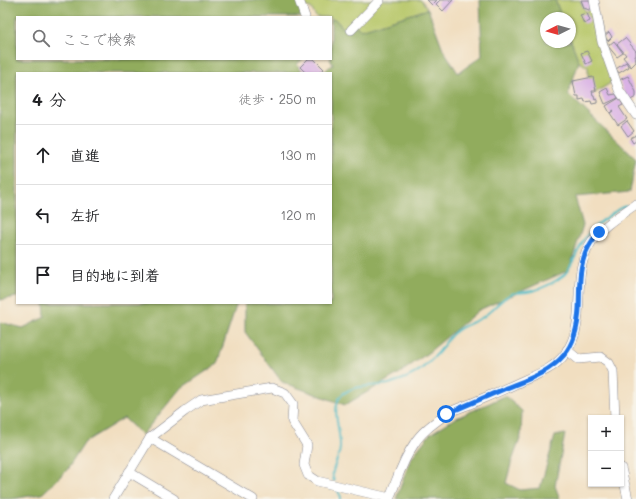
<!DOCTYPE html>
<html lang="ja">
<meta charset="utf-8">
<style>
body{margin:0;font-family:Mali,"Klee One",sans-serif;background:#f6f6f6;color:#202124}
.controls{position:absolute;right:12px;bottom:12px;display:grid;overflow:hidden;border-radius:0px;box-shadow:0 1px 3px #0004}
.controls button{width:36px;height:36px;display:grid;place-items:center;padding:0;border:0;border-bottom:1px solid #e0e0e0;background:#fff;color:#202124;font:20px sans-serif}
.compass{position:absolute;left:540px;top:12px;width:36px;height:36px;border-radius:50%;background:#fff;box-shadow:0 1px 3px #0004;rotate:265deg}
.stop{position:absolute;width:12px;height:12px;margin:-9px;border:3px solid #1a73e8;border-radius:50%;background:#fff}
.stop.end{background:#1a73e8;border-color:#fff;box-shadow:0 1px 4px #0008}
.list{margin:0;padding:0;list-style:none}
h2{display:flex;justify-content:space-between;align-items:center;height:52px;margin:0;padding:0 16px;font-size:17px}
h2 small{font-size:13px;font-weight:400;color:#757577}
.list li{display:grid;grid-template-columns:26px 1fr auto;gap:12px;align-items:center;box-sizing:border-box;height:60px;padding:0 16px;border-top:1px solid #e0e0e0}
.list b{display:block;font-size:15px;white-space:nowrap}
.list em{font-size:13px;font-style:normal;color:#757577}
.icon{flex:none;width:22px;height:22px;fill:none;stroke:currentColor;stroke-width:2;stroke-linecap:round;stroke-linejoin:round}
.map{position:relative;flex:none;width:636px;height:499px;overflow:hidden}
.search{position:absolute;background:#fff;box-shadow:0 1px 3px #0004;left:16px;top:16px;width:316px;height:44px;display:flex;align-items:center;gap:10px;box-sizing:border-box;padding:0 14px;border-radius:0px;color:#757577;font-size:15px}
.panel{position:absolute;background:#fff;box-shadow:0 1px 3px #0004;left:16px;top:72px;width:316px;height:232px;border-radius:0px}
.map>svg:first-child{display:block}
.green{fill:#b7c769;stroke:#697b64}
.forest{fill:#91ac5d;stroke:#566e5e}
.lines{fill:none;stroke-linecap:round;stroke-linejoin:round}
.stream{stroke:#4cbac5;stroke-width:2}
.building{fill:#d9b1e5}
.minor-casing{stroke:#86868f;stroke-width:10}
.minor{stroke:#fff;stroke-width:9}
.route{stroke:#1a73e8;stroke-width:5}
</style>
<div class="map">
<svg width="636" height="499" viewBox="0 0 636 499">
<rect width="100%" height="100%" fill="#f7f3e8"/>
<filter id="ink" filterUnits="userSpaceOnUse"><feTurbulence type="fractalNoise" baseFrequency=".025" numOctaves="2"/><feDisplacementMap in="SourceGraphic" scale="8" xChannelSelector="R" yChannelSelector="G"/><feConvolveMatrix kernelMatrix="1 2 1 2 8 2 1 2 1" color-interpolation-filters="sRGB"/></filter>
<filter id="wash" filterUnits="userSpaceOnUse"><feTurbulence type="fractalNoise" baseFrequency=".012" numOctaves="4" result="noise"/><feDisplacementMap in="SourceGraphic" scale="16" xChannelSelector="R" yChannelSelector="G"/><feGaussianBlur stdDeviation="0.9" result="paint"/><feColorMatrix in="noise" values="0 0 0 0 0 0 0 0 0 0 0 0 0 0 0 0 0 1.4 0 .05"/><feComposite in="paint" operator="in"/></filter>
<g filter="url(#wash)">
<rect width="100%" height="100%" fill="#f1dec0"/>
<!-- green -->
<g class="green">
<path d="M299 0H421L428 9 361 30H351L342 27 335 19 331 20V17H316L311 8 302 6Z"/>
<path d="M555 0H580L586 12 595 7 612 82 595 93 593 80 588 77V67L579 62 570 38V18H562Z"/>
</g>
<!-- forest -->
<g class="forest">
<path d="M0 0H299L305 17H17V59H303L297 64 303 73H17V297L0 300Z"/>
<path d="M480 0H555L562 18H546V42H570V38L579 62 568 94 636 159 630 192 575 197 583 225 569 270 479 310 429 352 400 373 345 405 282 382 245 332V303H331V73H323L328 68 333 65 330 59H331V20L335 19 342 27 351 30 355 25 361 30 428 9 443 49 458 73 482 56Z"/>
<path d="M44 303H237L217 364 180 389 142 435 124 418 85 442 67 470 42 494 12 499H0V322L23 328 45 317Z"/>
<path d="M505 396 522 411 521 436 511 464 506 483 520 490 540 488 555 436 565 434 555 486 560 499H396L411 458 430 434 452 420Z"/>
</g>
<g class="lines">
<!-- stream -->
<g class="stream">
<path d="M334 481C329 470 340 459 340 447 341 432 331 410 340 397 349 384 375 387 389 384 395 382 401 380 406 378 418 373 429 363 437 354 443 348 447 338 454 333 462 325 474 323 483 317 493 310 500 300 511 294 518 292 525 293 532 291 544 288 555 282 564 275 571 269 579 247 585 238 592 228 602 220 612 214 617 210 621 206 627 206"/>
<path d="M337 489 341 497 340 499"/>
</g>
</g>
<g id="blocks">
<!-- building -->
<g class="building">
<path d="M427 0H437L432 5Z"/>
<path d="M440 0H453L443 11 436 4Z"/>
<path d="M581 0H589L593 7 589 10 584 8Z"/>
<path d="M587 13 590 21 584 24 580 15Z"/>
<path d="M609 32 612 37 608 41 604 36Z"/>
<path d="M625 38 636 51V56H635L636 62 631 67 623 57 626 55 617 44Z"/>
<path d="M614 41 623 53 617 57 608 46Z"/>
<path d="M587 51 592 61 586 64 581 53Z"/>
<path d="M308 59H314L324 69 319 73H306L300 67Z"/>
<path d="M626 62 629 67 619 73 616 69Z"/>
<path d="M628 76 636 92V97L627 102 619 80Z"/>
<path d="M593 77 596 91H592L593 95H594L595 100 597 99V103L592 104 591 101 585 102 584 99 579 100V96H576L573 81Z"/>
<path d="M607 88 610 95 616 94 618 98 605 104 600 92Z"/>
<path d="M619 98 623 105 619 107 627 119 618 125 610 113 614 110 610 113 606 106Z"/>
<path d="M627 121 634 131 628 136 621 126Z"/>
<path d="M636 135V141L633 143 630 138Z"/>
</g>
</g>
</g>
<g filter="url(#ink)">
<use href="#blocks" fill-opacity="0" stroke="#86868f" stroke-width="1"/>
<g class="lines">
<defs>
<g id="minor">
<path d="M299 0 305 17"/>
<path d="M594 0 602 42 619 90 636 115"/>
<path d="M351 30 380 0"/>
<path d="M567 350 578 359 601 357 609 363 613 371 615 418"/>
<path d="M150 438 253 499"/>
<path d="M621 468 628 499"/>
<path d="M129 472 174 499"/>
<path d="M113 499 150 438 185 411 201 400 272 388 285 393 293 404 292 421 307 445 304 465 308 475 317 481 390 498"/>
<path d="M389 499C397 480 402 461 414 444 421 432 434 423 445 415 452 410 462 407 470 404 486 397 503 390 520 382 536 375 554 369 565 354 590 320 568 276 592 241 603 225 621 215 636 204"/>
</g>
</defs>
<!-- minor casing -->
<use href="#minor" class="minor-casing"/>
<!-- minor -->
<use href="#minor" class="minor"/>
</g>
</g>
<g class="lines" filter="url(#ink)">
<!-- route -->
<path class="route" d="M446 414C465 406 485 397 504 389 526 380 549 373 564 355 575 342 578 325 579 309 580 290 578 270 586 252 589 245 594 238 599 232"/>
</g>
</svg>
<div class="controls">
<button>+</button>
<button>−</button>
</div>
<svg class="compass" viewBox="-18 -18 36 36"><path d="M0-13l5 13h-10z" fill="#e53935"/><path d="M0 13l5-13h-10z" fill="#757577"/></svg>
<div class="stop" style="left:446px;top:414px"></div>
<div class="stop end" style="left:599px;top:232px"></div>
<div class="search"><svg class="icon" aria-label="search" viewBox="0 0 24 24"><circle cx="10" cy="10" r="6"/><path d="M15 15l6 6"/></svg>ここで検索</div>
<section class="panel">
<h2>4 分<small>徒歩 · 250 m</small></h2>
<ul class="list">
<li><svg class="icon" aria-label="ahead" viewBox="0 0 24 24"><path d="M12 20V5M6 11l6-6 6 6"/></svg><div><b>直進</b></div><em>130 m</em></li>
<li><svg class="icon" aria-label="left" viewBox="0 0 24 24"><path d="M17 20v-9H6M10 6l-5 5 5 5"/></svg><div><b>左折</b></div><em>120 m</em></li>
<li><svg class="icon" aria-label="arrive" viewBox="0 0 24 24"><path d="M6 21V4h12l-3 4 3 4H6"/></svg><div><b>目的地に到着</b></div></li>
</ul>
</section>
</div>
